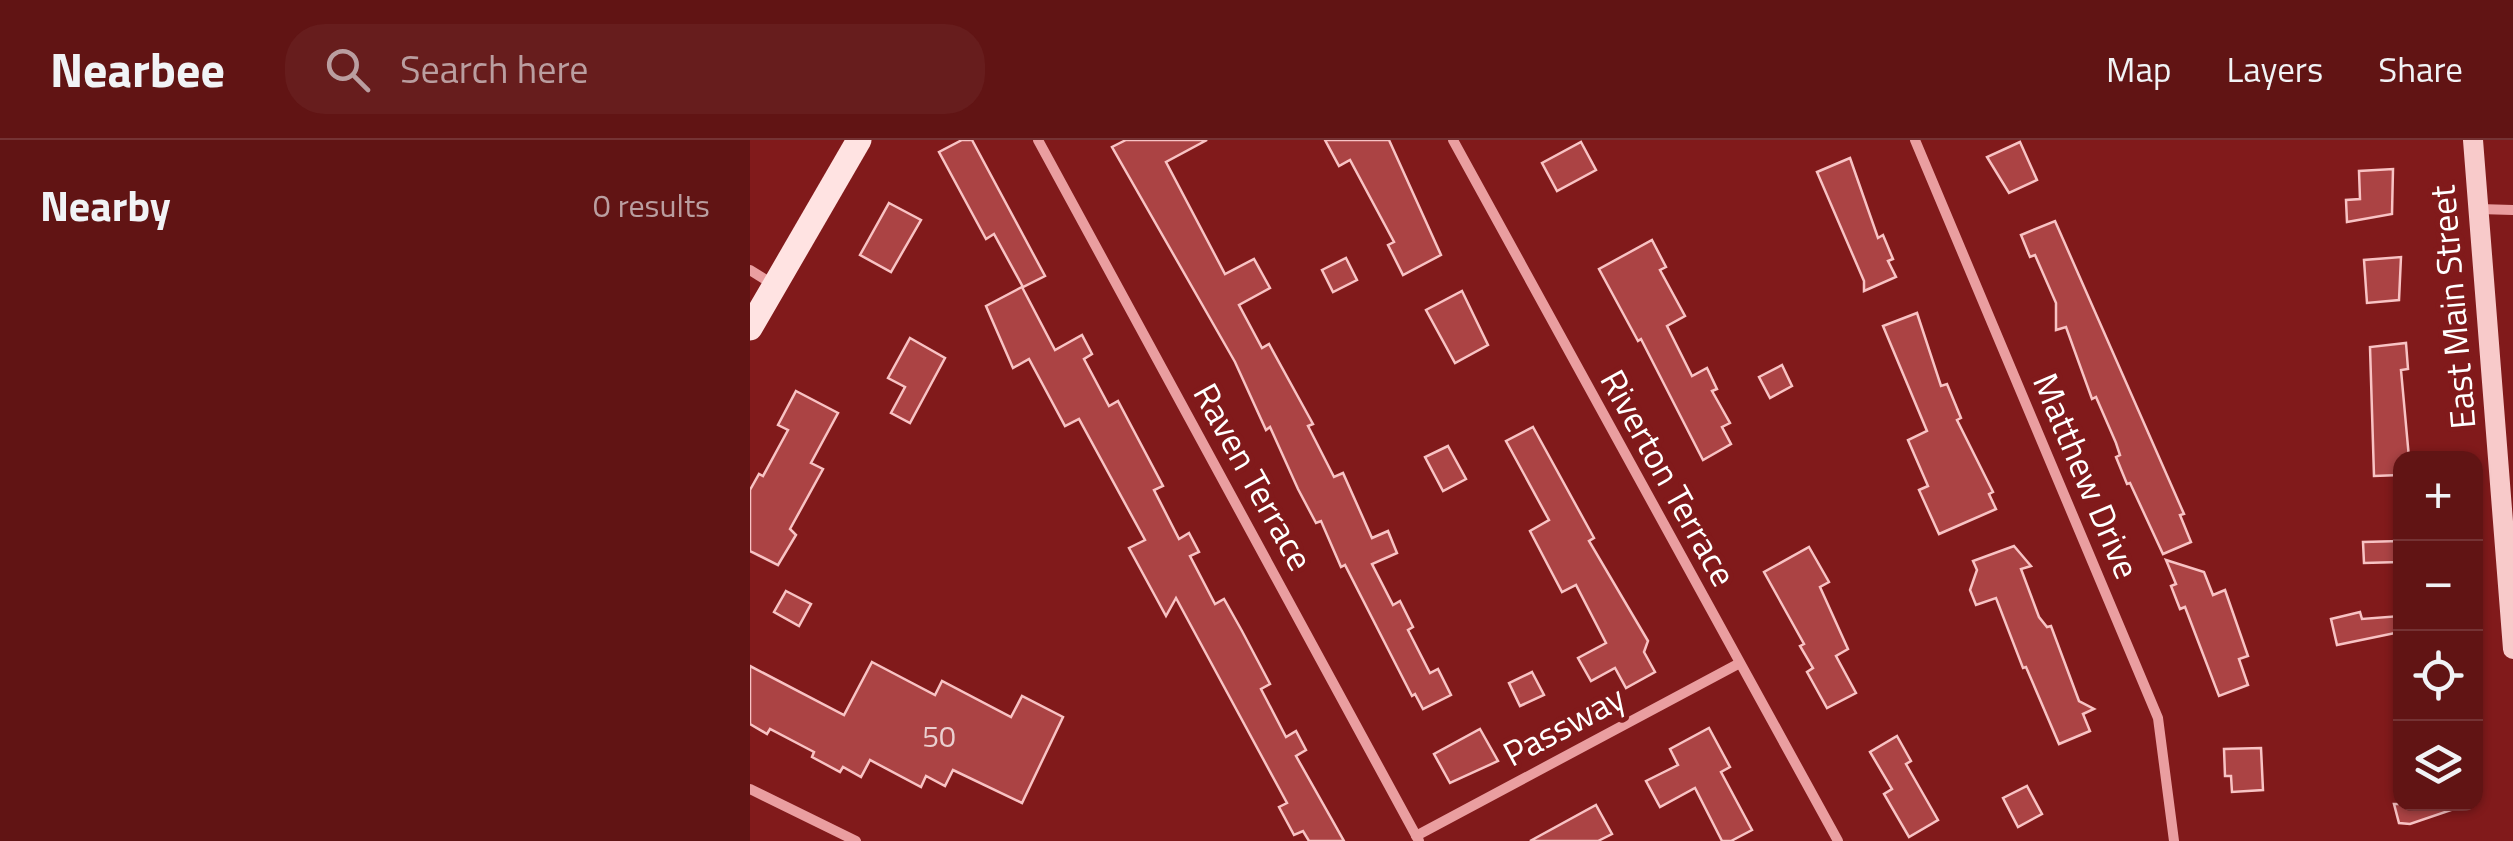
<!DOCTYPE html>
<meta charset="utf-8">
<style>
body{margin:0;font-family:"Titillium Web",sans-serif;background:#671d1d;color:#f1f3f6}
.controls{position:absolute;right:30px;bottom:30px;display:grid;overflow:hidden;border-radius:20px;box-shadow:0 2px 8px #0004}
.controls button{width:90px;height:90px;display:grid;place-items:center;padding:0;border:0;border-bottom:2px solid #753334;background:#611414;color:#f1f3f6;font:50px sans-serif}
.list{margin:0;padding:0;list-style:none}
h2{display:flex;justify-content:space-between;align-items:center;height:130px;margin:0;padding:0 40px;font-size:42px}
h2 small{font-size:32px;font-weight:400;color:#ba9ea0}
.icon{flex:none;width:55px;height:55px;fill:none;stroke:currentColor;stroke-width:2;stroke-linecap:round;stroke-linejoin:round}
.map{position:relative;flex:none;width:1763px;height:701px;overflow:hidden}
header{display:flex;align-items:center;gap:60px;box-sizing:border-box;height:140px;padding:0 50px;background:#611414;border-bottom:2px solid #753334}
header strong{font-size:48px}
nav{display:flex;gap:55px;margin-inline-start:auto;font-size:35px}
.search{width:700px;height:90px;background:#671d1d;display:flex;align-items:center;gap:25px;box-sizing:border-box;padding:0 35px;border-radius:40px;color:#ba9ea0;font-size:38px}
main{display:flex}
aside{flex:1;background:#611414}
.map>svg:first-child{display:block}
.building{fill:#ab4344;stroke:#f8c3c4;stroke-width:2.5}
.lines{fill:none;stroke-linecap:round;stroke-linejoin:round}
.minor{stroke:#ea9ea0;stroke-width:10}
.secondary{stroke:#f8caca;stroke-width:20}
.primary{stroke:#ffe3e2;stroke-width:25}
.labels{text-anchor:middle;stroke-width:10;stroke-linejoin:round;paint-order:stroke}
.number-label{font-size:30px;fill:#ead0d0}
.street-label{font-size:35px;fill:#fff;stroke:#811a1b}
</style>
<header>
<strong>Nearbee</strong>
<div class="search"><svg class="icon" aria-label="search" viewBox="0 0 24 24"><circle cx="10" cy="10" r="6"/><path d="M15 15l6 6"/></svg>Search here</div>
<nav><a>Map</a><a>Layers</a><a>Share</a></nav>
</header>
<main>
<aside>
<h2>Nearby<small>0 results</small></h2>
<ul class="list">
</ul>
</aside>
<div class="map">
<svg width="1763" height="701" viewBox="0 0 1763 701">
<rect width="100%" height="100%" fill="#811a1b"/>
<!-- building -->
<g class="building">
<path d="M212 0H222L295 136 273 147 244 94 236 99 189 12Z"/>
<path d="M376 0H457L416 22 475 134 504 119 520 148 489 165 512 208 519 204 563 284 558 286 584 337 593 333 622 398 638 391 647 413 622 424 643 465 650 461 663 487 658 490 680 533 688 529 701 555 673 569 665 554 662 556 595 425 591 427 571 381 566 383 548 349 520 287 516 290 485 222 362 7Z"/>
<path d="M575 0H639L691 115 653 135 638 105 644 102 600 20 589 26Z"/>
<path d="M831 2 846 30 807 51 792 23Z"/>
<path d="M1270 2 1287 40 1259 53 1237 17Z"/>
<path d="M1100 18 1128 98 1133 95 1143 119 1138 121 1146 137 1114 151V141L1067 32Z"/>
<path d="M1643 29 1642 74 1597 82 1596 60 1610 59 1609 31Z"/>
<path d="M139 63 171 80 141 132 110 115Z"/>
<path d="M1305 81 1434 374 1430 375 1441 402 1413 414 1380 343 1377 344 1366 317 1370 315 1366 303 1346 257 1342 259 1316 187 1306 190V163L1285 115 1280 117 1271 95Z"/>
<path d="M902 100 916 127 910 130 935 176 917 186 942 236 957 228 967 249 962 251 980 283 972 287 981 304 953 320 891 199 888 201 849 129Z"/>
<path d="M1651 117 1649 160 1617 163 1614 120Z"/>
<path d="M596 118 607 140 583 152 572 130Z"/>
<path d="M272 147 305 210 332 195 342 214 334 219 359 266 368 261 413 346 404 350 429 399 439 393 449 412 440 416 465 464 474 459 492 491 520 544 511 549 536 597 546 591 556 610 546 616 594 701H559L553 691 544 695 529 667 537 663 426 458 416 476 379 408 395 400 329 279 315 286 279 219 263 228 236 166Z"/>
<path d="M712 151 738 205 705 223 676 170Z"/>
<path d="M1167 173 1191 246 1197 244 1211 278 1207 280 1243 352 1239 354 1246 369 1189 394 1169 350 1178 346 1158 300 1177 291 1133 186Z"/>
<path d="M160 198 195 218 160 283 141 273 155 247 138 238Z"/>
<path d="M1656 203 1658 229 1651 230 1659 318H1650V335L1624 336 1620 207Z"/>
<path d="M1032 225 1042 246 1020 258 1009 237Z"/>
<path d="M46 251 88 273 61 323 73 329 40 389 46 395 28 425 0 411V350L9 334 13 336 38 290 28 285Z"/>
<path d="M783 287 844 398 839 401 898 501 894 512 905 532 876 548 865 528 841 541 828 518 856 503 826 445 812 452 780 391 799 380 756 301Z"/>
<path d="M698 306 716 339 693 351 675 317Z"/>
<path d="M1650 401V422L1614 423 1613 402Z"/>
<path d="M1264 406 1281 426 1271 429 1289 477 1297 487 1301 486 1329 561 1344 569 1333 574 1340 591 1309 604 1276 527 1273 528 1246 458 1226 465 1220 450 1227 430 1223 421Z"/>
<path d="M1059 407 1079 442 1070 447 1098 509 1086 516 1106 553 1077 568 1057 532 1063 528 1050 506 1054 504 1014 432Z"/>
<path d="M1416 420 1454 432 1463 455 1475 450 1498 516 1489 519 1498 545 1469 556 1435 467 1430 469 1421 446 1426 444Z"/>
<path d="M36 451 61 464 49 486 24 472Z"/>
<path d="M1610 472 1612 479 1650 476V492L1587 505 1581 479Z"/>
<path d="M122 522 185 555 192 541 261 577 272 556 313 577 272 663 203 630 195 646 176 636 171 647 120 620 111 637 93 627 90 632 62 617 64 612 20 589 17 594 0 584V526L94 575Z"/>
<path d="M782 532 794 555 770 566 759 543Z"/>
<path d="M959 588 980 627 971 632 1002 690 981 701H972L945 648 910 667 896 641 928 625 920 609Z"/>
<path d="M730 589 748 621 700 643 684 614Z"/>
<path d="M1147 596 1161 621 1156 624 1188 680 1159 697 1134 654 1142 649 1120 612Z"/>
<path d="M1511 608 1513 650 1482 652 1481 636H1475L1474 609Z"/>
<path d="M1277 646 1292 674 1268 687 1253 658Z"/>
<path d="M1644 664H1709L1710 667 1660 684 1649 683Z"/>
<path d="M846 665 862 694 848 701H780Z"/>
</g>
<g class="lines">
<!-- minor -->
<g class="minor">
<path d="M288 0 669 701"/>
<path d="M703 0 1088 701"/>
<path d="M1165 0 1408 578 1424 701"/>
<path d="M1729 69 1763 70"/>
<path d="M0 130 24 145"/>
<path d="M0 649 106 701"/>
<path d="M666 696 988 524"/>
</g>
<!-- secondary -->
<path class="secondary" d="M1723 0 1763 509"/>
<!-- primary -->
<path class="primary" d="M0 188 109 0"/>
</g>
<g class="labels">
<!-- number labels -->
<g class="number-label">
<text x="189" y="607">50</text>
</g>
<!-- street labels -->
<g class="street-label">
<text transform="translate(1703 167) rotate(-95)" y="12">East Main Street</text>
<text transform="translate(1336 336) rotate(67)" y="12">Matthew Drive</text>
<text transform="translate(503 337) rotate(61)" y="12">Raven Terrace</text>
<text transform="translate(918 338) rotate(61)" y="12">Riverton Terrace</text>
<text transform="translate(814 586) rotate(-28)" y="12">Passway</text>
</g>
</g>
</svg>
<div class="controls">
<button>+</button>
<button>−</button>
<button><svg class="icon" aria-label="locate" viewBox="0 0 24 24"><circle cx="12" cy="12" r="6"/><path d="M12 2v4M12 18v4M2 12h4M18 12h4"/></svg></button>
<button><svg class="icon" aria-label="layers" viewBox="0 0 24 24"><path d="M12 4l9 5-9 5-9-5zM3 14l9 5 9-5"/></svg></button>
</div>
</div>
</main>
